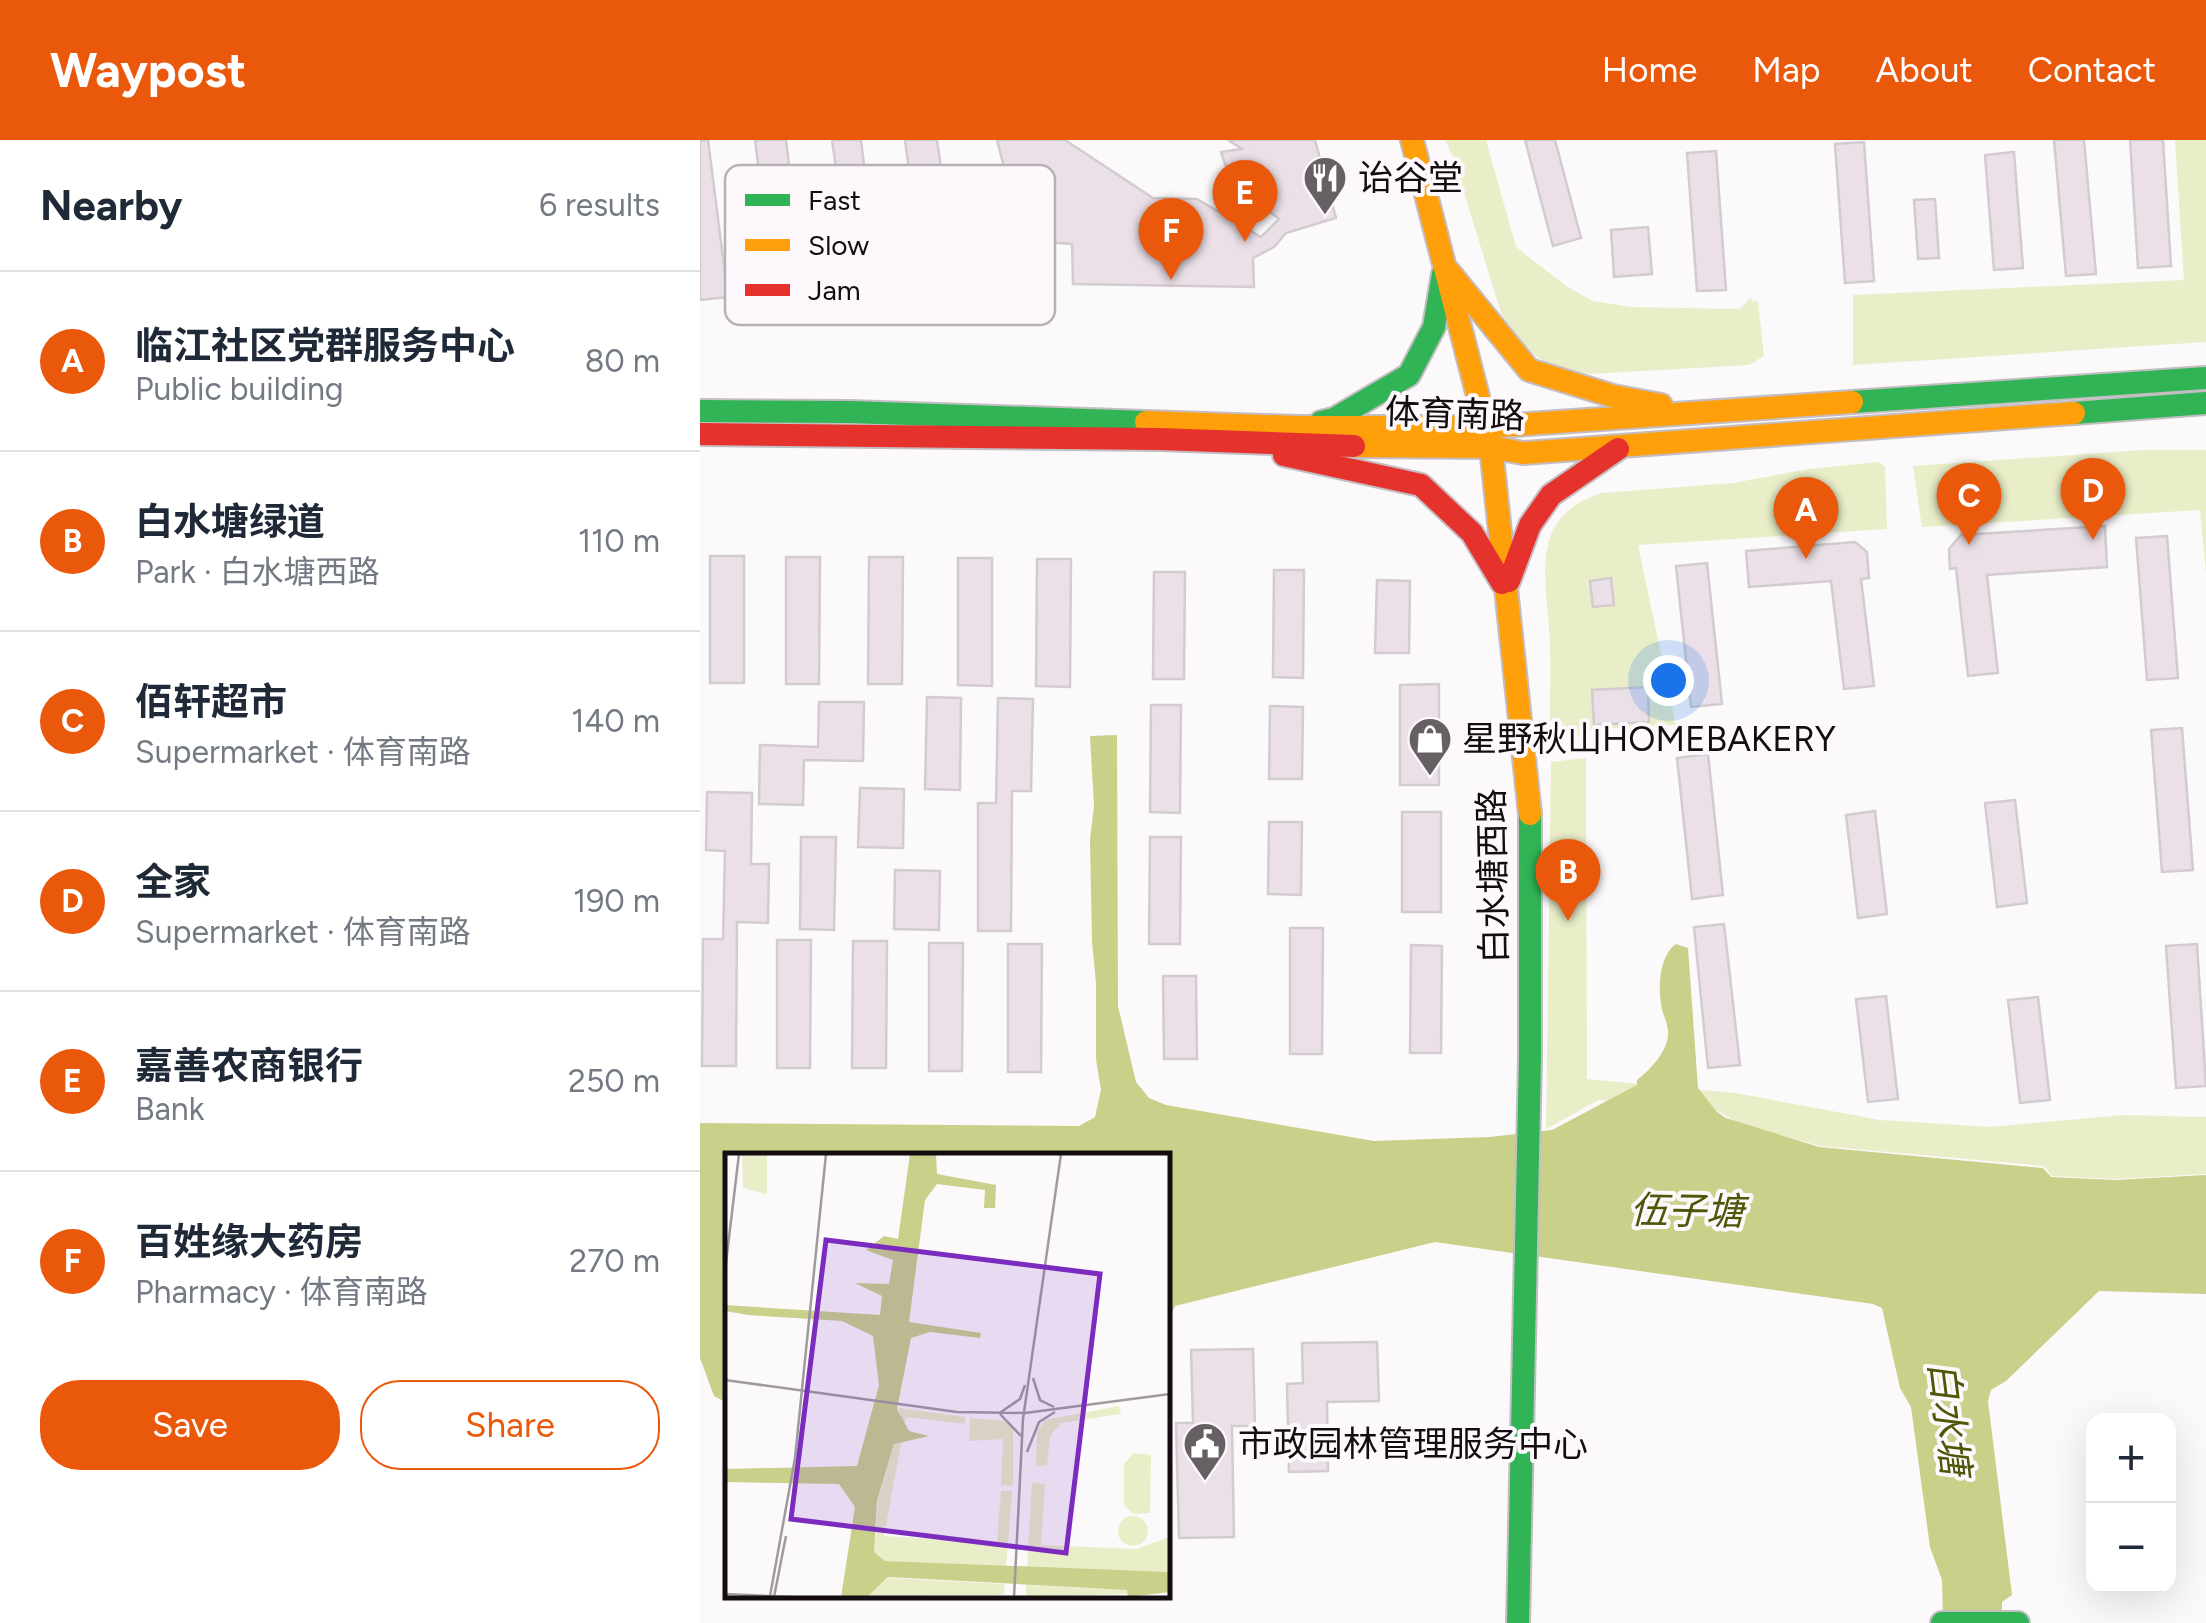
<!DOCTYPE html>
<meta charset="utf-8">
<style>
body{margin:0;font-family:Figtree,"Noto Sans SC",sans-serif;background:#f6f6f7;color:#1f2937}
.controls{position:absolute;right:30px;bottom:30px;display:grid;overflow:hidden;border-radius:20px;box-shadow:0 10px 40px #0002}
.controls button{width:90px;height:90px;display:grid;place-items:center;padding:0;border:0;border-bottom:2px solid #e0e1e3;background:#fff;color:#1f2937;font:50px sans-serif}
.you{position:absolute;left:968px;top:540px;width:35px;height:35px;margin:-25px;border:8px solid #fff;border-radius:50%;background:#1a73e8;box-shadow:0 0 0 15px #1a73e833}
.badge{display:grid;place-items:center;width:65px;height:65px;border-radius:50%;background:#ea580c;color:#fff;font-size:32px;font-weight:700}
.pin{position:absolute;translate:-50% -82px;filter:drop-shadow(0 2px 5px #0008)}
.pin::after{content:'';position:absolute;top:52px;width:35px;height:30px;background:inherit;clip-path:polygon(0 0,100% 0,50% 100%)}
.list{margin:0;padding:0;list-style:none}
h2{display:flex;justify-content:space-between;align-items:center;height:130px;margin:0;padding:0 40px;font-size:42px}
h2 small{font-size:32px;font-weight:400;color:#747a83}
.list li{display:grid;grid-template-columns:65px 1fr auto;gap:30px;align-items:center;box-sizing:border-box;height:180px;padding:0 40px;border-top:2px solid #e0e1e3}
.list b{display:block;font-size:38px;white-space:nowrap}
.list p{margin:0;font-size:32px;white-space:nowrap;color:#747a83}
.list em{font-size:32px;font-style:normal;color:#747a83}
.actions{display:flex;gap:20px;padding:30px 40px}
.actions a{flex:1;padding:22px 0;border:2px solid #ea580c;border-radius:40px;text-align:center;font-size:35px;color:#ea580c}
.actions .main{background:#ea580c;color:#fff}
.map{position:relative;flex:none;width:1506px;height:1483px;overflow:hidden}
header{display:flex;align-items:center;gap:60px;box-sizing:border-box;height:140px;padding:0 50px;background:#ea580c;color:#fff}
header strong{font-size:48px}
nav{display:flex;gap:55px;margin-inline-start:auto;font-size:35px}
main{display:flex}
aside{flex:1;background:#fff}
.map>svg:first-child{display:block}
.green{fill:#e9eec8}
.water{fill:#c8d08a}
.building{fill:#ebe0e7;stroke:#d2cbcf;stroke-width:2.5}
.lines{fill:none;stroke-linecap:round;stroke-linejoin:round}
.fast-casing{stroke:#c4bec2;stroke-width:26}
.slow-casing{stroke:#c4bec2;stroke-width:26}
.jam-casing{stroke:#c4bec2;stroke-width:26}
.fast{stroke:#30b455;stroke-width:22}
.slow{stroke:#ff9f0a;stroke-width:22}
.jam{stroke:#e5322d;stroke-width:22}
.labels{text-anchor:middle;stroke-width:8;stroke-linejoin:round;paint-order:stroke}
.poi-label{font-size:35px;fill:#150c12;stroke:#fdf8fb;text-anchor:start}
.street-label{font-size:35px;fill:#150c12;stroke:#fdf8fb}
.water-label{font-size:38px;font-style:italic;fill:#4f5608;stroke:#fdf8fb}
.inset-road{fill:none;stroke:#a09a9e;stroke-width:2.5}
.view{fill:#7b2cbf;fill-opacity:0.15;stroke:#7b2cbf;stroke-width:5}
.inset-edge{fill:none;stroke:#150c12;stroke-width:5}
.key{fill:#fdf8fb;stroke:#b7b1b5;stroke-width:2.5}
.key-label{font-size:28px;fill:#150c12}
</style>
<header>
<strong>Waypost</strong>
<nav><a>Home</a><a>Map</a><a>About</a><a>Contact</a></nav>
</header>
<main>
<aside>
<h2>Nearby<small>6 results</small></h2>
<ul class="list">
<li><span class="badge">A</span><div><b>临江社区党群服务中心</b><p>Public building</p></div><em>80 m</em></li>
<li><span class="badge">B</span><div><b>白水塘绿道</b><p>Park · 白水塘西路</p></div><em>110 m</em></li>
<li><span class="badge">C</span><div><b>佰轩超市</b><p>Supermarket · 体育南路</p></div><em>140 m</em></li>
<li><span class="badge">D</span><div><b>全家</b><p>Supermarket · 体育南路</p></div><em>190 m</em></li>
<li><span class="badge">E</span><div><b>嘉善农商银行</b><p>Bank</p></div><em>250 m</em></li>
<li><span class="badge">F</span><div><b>百姓缘大药房</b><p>Pharmacy · 体育南路</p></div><em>270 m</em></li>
</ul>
<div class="actions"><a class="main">Save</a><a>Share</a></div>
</aside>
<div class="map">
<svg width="1506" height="1483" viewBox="0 0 1506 1483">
<rect width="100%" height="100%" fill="#fcf9fb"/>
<!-- green -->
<g class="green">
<path d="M745 0H786L816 107 866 146 893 161 931 167 1040 169 1051 157 1052 161 1058 162 1064 216 1049 225 889 234 851 226 830 212 802 176 753 17Z"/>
<path d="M1475 0H1506V202L1153 225V155L1484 140Z"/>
<path d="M1444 310H1506V434L1500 370 1222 387 1213 326Z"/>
<path d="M1179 322 1185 327 1187 389 938 405 976 585 887 590 886 597 850 598C849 562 852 525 849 489 845 431 831 375 902 353L1033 343 1109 329Z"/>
<path d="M886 618 887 939 1036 953 1180 980 1291 987 1423 975 1506 977V1034L1416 1039 1351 1036 1344 1026 1120 1006 1038 983 1018 971 899 960 846 989 851 622Z"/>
</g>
<!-- water -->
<path class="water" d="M417 595 418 866 436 942 449 958 466 965 674 1001 789 997 852 990 937 945V940C950 930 967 912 968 895 969 884 962 874 961 864 958 845 960 815 976 804L988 808 998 948 1016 971 1026 978 1119 1007 1343 1028 1351 1037 1415 1040 1506 1035V1154L1399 1151 1306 1241 1291 1250 1288 1261 1312 1455 1302 1462V1483H1243L1242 1440 1230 1407 1211 1267 1200 1248 1182 1168 1173 1164 735 1102 475 1166 468 1184V1016H28L27 1263 14 1256 0 1218V983L379 986 395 977 401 950 396 919V843L392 802 390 700 394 666 390 596Z"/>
<!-- building -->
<g class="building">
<path d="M8 0 28 157 0 160V1Z"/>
<path d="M55 0H86L105 157 75 160Z"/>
<path d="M132 0H161L173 101H179L187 162 156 166Z"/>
<path d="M205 0H237L261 162 233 166 218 52 212 53Z"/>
<path d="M297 0H365L453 58 497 59 561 97 579 79 532 44 521 12 542 9 528 0H615L636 78 586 93 574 107 553 118 554 147 373 144 372 104 329 101 323 73H316Z"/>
<path d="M825 0H855L881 98 853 106Z"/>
<path d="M1354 0H1384L1396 134 1366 136Z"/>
<path d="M1430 0H1463L1471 126 1438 128Z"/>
<path d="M1164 2 1174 141 1145 143 1135 4Z"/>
<path d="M1016 11 1026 150 997 151 987 13Z"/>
<path d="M1314 12 1323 128 1294 130 1285 15Z"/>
<path d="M1235 59 1239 118 1218 119 1214 60Z"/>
<path d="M948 87 952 134 914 137 911 90Z"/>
<path d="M1405 386 1407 427 1287 435 1298 533 1268 536 1256 428 1250 429 1249 409 1261 395Z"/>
<path d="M1467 396 1478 538 1447 540 1436 398Z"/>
<path d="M1155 402 1167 412 1169 438 1161 439 1174 546 1144 549 1131 441 1049 447 1046 411Z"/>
<rect x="10" y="416" width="34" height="127"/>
<path d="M86 417H120L119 544H86Z"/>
<path d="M169 417H203L202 544H168Z"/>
<path d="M258 418H292V546L258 545Z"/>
<path d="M337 419H371L370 547 336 546Z"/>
<path d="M1007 423 1022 564 991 567 976 426Z"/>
<path d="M574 430H604L603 538 573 537Z"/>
<path d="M454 432H485L484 539H453Z"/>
<path d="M911 438 914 465 893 467 890 441Z"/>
<path d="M677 440 710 441 709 513H675Z"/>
<path d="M739 544V645H700V545Z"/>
<path d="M948 547 949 582 894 585 892 550Z"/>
<path d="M227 557 261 558 260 650 225 649Z"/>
<path d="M298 558 333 559 331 651H312L311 791H278V663H296Z"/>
<path d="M119 562H164L163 621 104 620 103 665 59 664 60 605 118 607Z"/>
<path d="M451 565H481L480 673 450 672Z"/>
<path d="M570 566 603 567 602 639H569Z"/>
<path d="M1482 588 1493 730 1462 732 1451 590Z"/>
<path d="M1008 614 1023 755 992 759 977 618Z"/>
<path d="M160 648 204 649 203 708 158 707Z"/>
<path d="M7 652 52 653 51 724H69L68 783 37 782 36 926H2L3 799H23L25 711 6 710Z"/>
<path d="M1315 660 1327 763 1297 767 1285 663Z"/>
<path d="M1175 671 1187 774 1158 778 1146 675Z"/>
<rect x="702" y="672" width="39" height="100"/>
<path d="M569 682H602L601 755 568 754Z"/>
<path d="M101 697H136L134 790 100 789Z"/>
<path d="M450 697H481L480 804H449Z"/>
<path d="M195 730 240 731 239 790 194 789Z"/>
<path d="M1024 784 1040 925 1008 928 994 787Z"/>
<path d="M590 788H623L622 914H590Z"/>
<path d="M77 800H111L110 928H77Z"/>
<path d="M153 801H187L186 928H152Z"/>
<path d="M229 803H263L262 931H229Z"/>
<path d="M308 804H342L341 932H308Z"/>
<path d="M1497 804 1506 946 1476 948 1466 806Z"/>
<path d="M711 805 742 806 741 913H710Z"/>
<path d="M463 836H496L497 919H464Z"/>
<path d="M1186 856 1198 959 1168 962 1156 859Z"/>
<path d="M1338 857 1350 960 1320 963 1308 860Z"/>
<path d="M677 1202 679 1261 627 1262 628 1331 589 1332 587 1244 603 1243 602 1203Z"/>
<path d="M553 1209 555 1286H532L534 1397 479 1398 476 1283H493L491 1210Z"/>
</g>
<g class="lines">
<defs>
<g id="fast">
<path d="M1152 262 1506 238"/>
<path d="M0 271 150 272 446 282"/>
<path d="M1374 273 1506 263"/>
<path d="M621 282 634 279 709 235 734 187 743 134"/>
<path d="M818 1483 830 919V674"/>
<path d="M1242 1483H1318"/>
</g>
<g id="slow">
<path d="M712 0 791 307 830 674"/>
<path d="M749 132 829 230 913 256 961 265"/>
<path d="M446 282 598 287H785L1152 262"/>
<path d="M654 306 791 307 823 313 1374 273"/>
</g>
<g id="jam">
<path d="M0 294 459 299 654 306"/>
<path d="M584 315 721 345 772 393 802 443"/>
<path d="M809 441 830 385 851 355 918 309"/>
</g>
</defs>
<!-- fast casing -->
<use href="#fast" class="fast-casing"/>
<!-- slow casing -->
<use href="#slow" class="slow-casing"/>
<!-- jam casing -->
<use href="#jam" class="jam-casing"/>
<!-- fast -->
<use href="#fast" class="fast"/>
<!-- slow -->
<use href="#slow" class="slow"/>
<!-- jam -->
<use href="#jam" class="jam"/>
</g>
<!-- icons -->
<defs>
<symbol id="restaurant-pin" viewBox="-11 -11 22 30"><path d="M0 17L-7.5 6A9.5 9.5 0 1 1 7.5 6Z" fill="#665f64" stroke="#fdf8fb"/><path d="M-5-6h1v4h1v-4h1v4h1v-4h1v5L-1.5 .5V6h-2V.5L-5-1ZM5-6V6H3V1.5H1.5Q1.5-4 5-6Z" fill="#fff"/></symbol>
<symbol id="shop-pin" viewBox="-11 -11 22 30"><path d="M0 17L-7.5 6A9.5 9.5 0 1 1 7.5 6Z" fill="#665f64" stroke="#fdf8fb"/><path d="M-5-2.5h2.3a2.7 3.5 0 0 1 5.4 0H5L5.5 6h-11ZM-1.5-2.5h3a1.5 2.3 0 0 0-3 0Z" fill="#fff"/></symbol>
<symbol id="civic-pin" viewBox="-11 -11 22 30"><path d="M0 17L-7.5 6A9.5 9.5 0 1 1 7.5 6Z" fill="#665f64" stroke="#fdf8fb"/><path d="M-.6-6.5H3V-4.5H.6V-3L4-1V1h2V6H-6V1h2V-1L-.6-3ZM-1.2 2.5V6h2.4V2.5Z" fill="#fff"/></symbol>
</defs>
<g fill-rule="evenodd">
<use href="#restaurant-pin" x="600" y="13" width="50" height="68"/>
<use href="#shop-pin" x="705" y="574" width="50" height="68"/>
<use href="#civic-pin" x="480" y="1279" width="50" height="68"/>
</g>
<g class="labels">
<!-- poi labels -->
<g class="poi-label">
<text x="658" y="50">诒谷堂</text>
<text x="762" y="611">星野秋山HOMEBAKERY</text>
<text x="538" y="1316">市政园林管理服务中心</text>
</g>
<!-- street labels -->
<g class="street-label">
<text transform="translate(755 274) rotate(2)" y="12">体育南路</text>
<text transform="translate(793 736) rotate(-91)" y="12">白水塘西路</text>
</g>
<!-- water labels -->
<g class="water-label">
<text transform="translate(987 1071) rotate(1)" y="13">伍子塘</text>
<text transform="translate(1249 1278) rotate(83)" y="13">白水塘</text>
</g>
</g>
<!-- overview -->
<g transform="translate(25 1013)">
<rect width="445" height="445" fill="#fcf9fb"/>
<path d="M17 1H42V41L18 35ZM394 253 396 261 336 270 325 283 322 312 311 313 312 278 320 267ZM173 255 240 264V271L181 264 159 383 272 390 276 338H287L281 414 160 408 149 399 153 347 177 266ZM245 265 279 268 288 276V333L276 332 278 286 244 288ZM409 300 426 302 425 360 408 361 399 352V311ZM307 329 320 331 316 392 411 396 445 384V419L302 415ZM393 378a15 15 0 1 1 30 0a15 15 0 1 1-30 0ZM163 425 280 431 279 442 142 443ZM301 432 402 437 404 441 301 444Z" fill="#e9eec8"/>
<path d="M185 1H211L212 21 271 32 270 55H259L260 37 212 31 200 47 184 169 256 180 255 185 205 179 186 185 172 256 184 278 204 283 169 291 152 348 149 399 160 408 445 419V439L403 444 402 437 163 424 142 444H116L130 354 114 331 0 329V316L132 313 154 232 148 183 117 168 23 162 0 158V152L155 162 157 143 130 130 164 131 168 107 141 97 159 83 173 86Z" fill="#c8d08a"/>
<path class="inset-road" d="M0 118 14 1M308 225 315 247 329 254M0 227 232 259 300 260 445 241M276 259 295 246 300 232M275 261 296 283M302 299 314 269 330 259M0 441 68 444M45 443 70 305 101 1M49 444 61 383M289 444 298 266 336 1"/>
<path class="view" d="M101 87 375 121 341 400 66 366Z"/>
<rect width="445" height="445" class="inset-edge"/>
</g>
<!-- legend -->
<rect x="25" y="25" width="330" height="160" rx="15" class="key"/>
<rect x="45" y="54" width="45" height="12" fill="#30b455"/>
<rect x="45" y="99" width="45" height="12" fill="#ff9f0a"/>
<rect x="45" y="144" width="45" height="12" fill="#e5322d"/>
<g class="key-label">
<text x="108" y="70">Fast</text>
<text x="108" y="115">Slow</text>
<text x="108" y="160">Jam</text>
</g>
</svg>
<div class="controls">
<button>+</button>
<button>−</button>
</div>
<div class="you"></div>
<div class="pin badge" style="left:1106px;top:419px">A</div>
<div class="pin badge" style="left:868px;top:781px">B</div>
<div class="pin badge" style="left:1269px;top:405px">C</div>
<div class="pin badge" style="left:1393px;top:400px">D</div>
<div class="pin badge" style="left:545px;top:102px">E</div>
<div class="pin badge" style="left:471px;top:140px">F</div>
</div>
</main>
